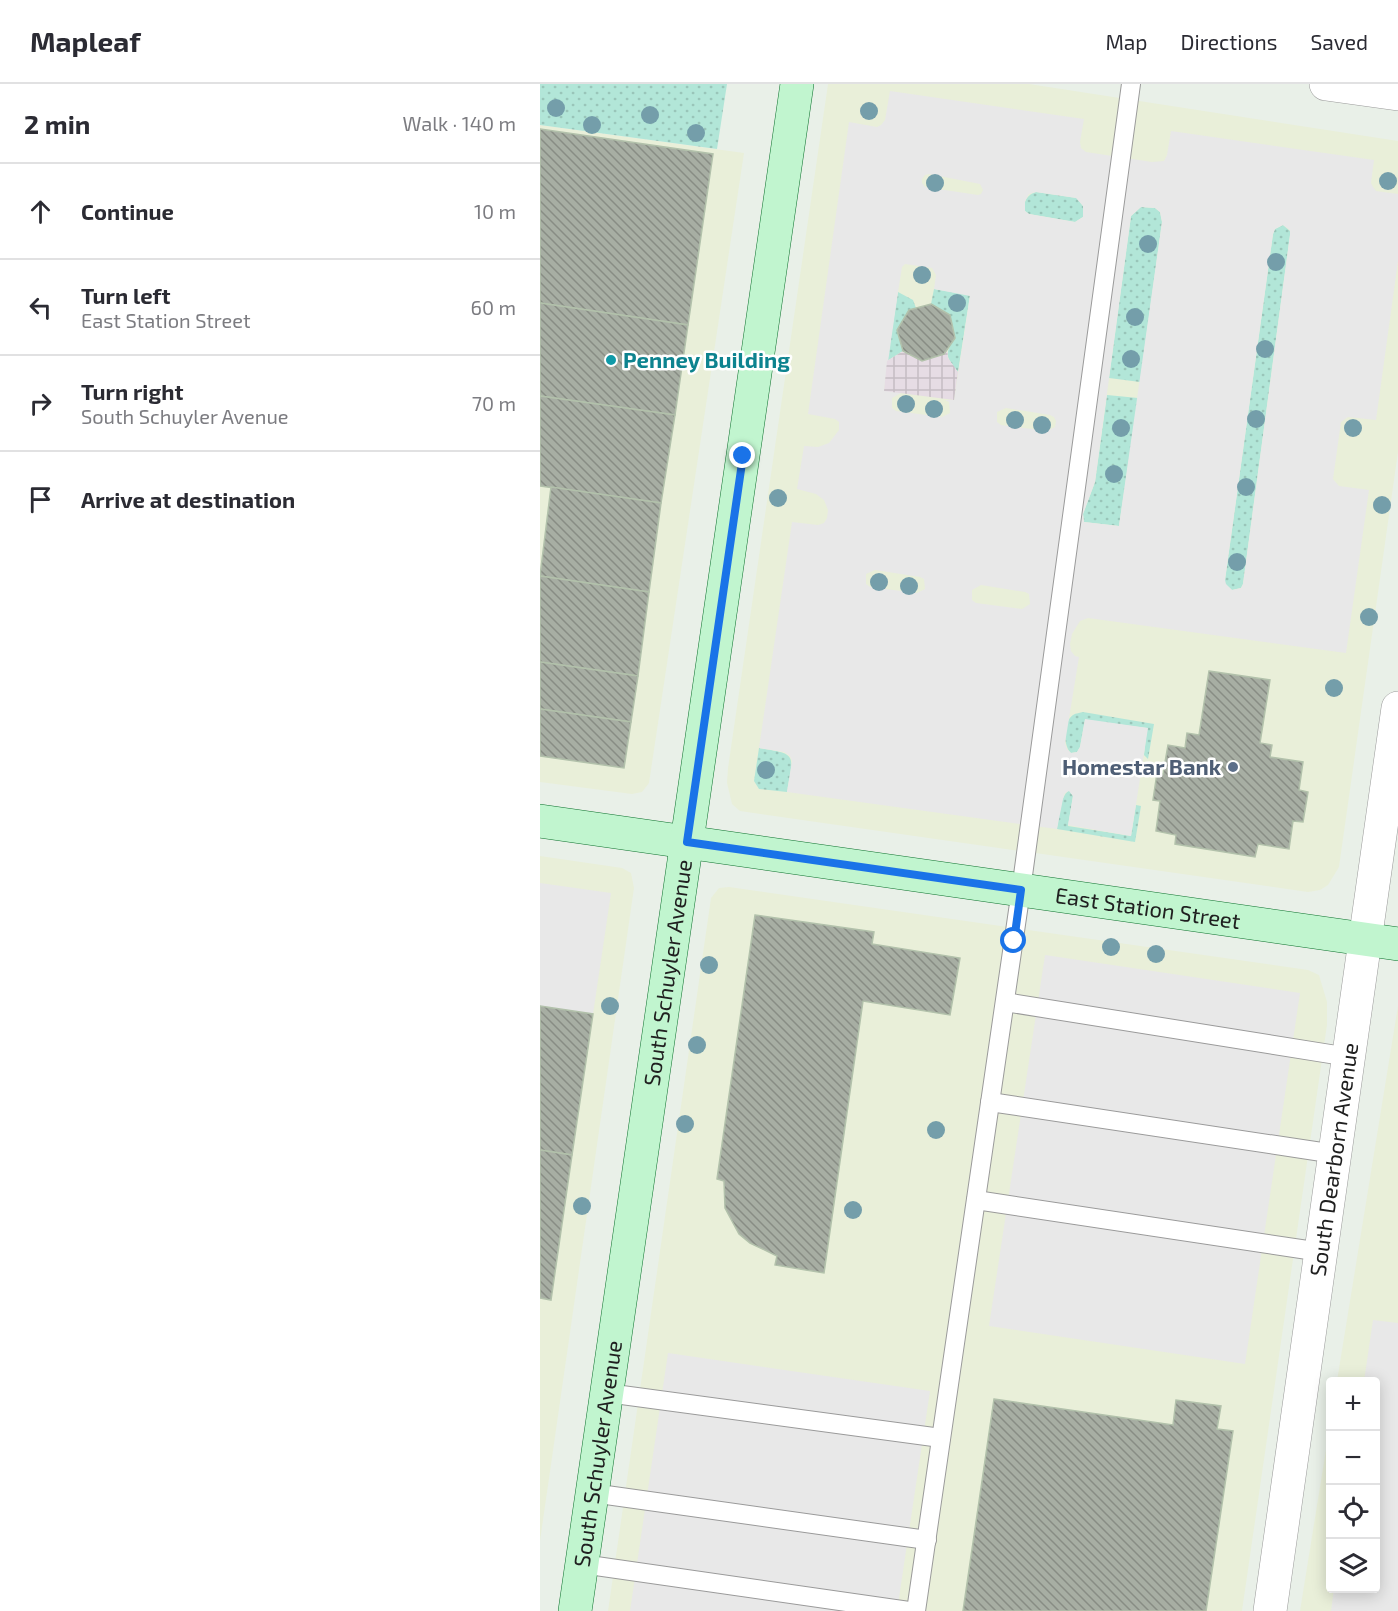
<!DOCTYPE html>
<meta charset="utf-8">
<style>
body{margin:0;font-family:"Exo 2",sans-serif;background:#f2f2f3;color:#2b2b33}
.controls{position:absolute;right:18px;bottom:18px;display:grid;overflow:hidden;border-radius:6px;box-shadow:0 3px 15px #0003}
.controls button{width:54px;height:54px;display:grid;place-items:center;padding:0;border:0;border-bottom:2px solid #e1e1e2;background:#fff;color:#2b2b33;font:30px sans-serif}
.stop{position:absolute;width:18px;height:18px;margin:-14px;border:4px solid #1a73e8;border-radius:50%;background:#fff}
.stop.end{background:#1a73e8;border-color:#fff;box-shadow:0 2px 6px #0008}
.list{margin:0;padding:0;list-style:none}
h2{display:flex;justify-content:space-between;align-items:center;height:78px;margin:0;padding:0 24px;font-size:26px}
h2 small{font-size:20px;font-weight:400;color:#7c7c81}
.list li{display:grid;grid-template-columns:39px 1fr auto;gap:18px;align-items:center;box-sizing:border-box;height:96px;padding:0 24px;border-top:2px solid #e1e1e2}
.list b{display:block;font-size:22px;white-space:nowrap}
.list p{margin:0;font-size:20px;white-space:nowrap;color:#7c7c81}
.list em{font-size:20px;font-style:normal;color:#7c7c81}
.icon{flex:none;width:33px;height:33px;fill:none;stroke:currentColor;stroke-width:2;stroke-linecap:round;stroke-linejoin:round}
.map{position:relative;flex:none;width:858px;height:1527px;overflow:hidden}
header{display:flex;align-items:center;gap:36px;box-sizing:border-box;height:84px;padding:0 30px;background:#fff;border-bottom:2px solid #e1e1e2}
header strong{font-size:28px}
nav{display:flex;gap:33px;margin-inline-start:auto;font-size:21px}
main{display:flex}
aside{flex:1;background:#fff}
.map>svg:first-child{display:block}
.commercial{fill:#e9efd9}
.grass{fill:url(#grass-dots)}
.parking{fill:#e8e8e8;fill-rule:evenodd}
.plaza{fill:url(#plaza-grid)}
.building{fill:url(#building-back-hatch);stroke:#b2c1ab;stroke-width:1.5}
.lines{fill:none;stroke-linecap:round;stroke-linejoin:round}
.lane-casing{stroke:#9a9a9a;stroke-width:20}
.street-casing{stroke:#9a9a9a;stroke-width:34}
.secondary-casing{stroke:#0e712e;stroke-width:34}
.lane{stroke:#fff;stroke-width:18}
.street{stroke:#fff;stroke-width:33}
.secondary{stroke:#c1f5cf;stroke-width:33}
.tree{fill:#749eaa}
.route{stroke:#1a73e8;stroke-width:8}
.culture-dot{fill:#0f9aa8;stroke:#fff;stroke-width:2}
.service-dot{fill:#5c6f8a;stroke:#fff;stroke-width:2}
.labels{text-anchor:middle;stroke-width:5;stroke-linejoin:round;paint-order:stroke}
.culture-label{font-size:22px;font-weight:bold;fill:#0d838f;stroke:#fff;text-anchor:start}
.service-label{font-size:22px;font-weight:bold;fill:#4e5e75;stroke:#fff;text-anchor:end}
.street-label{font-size:22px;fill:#202020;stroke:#fff}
</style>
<header>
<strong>Mapleaf</strong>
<nav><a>Map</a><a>Directions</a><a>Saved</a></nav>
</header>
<main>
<aside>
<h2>2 min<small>Walk · 140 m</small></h2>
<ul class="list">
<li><svg class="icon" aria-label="ahead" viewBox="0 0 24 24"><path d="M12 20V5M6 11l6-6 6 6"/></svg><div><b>Continue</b></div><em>10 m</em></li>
<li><svg class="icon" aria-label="left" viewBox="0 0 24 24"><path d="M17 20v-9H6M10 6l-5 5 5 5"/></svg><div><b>Turn left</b><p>East Station Street</p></div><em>60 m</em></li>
<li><svg class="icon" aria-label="right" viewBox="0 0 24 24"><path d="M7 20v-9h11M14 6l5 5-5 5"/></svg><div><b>Turn right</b><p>South Schuyler Avenue</p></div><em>70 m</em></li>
<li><svg class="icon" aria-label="arrive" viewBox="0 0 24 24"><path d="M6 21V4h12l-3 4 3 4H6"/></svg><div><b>Arrive at destination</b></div></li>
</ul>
</aside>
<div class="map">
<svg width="858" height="1527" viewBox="0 0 858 1527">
<defs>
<pattern id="grass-dots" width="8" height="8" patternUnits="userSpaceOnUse" patternTransform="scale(1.5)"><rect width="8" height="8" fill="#b2e6d8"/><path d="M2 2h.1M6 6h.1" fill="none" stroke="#99c5b9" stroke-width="1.8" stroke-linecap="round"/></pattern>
<pattern id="plaza-grid" width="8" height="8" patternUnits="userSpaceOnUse" patternTransform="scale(1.5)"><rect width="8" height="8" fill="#e6dce4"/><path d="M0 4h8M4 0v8" fill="none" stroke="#c5bcc3"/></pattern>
<pattern id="building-back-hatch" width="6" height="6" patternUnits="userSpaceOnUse" patternTransform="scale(1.5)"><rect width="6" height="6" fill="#a7aea3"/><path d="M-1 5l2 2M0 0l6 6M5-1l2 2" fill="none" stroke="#888d84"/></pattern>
</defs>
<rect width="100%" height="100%" fill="#e9f0e8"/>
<!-- commercial -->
<g class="commercial">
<path d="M288 0H489L858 57V368L799 783 788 801 780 806 768 808 200 727 192 720 187 699 188 684Z"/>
<path d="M0 41 204 69 109 699 102 708 92 710 0 698Z"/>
<path d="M0 772 82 784 91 789 94 804 0 1457Z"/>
<path d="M189 803 768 886 779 891 787 918V941L702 1527H68L171 814 179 804Z"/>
<path d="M858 922V1527H760L790 1341V1504H836V1298L797 1297Z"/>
</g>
<!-- grass -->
<g class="grass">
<path d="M0 0H187L177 65 0 41Z"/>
<path d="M496 108 537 114 543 122V133L535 138 489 130 485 127C483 117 487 111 496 108Z"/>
<path d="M601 123 615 124 620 128 622 138 600 298 569 294 591 132Z"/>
<path d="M743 141 750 147V151L703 500 701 504 692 506 685 500V496L733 150 735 145Z"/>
<path d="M394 205 430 211 418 288C406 272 404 271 415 253L410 231 391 220Z"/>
<path d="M358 208 373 216 376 224 369 226 357 246 363 267 347 277Z"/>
<path d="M567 311 598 314 579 442 544 438 543 430 555 398Z"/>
<path d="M543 628 614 640 608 675 604 671 607 644 545 636 540 663 537 668 531 669C523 662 523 638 533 631 536 629 540 629 543 628Z"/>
<path d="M219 664C259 670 253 671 247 708L219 705 214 697Z"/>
<path d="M529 706 533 712 528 742 591 752 596 721 601 722 595 758 517 745C519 734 519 714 529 706Z"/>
</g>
<!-- parking -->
<g class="parking">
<path d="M350 7 544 35 540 58 541 64 546 68 612 78 624 77 627 71 631 47 834 76 831 99 833 103 836 107 858 110V177L836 336 808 333 801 338 793 395 799 402 829 406 806 569 548 534 540 537 532 550 530 560 531 567 535 572 539 573 525 659 527 665 531 669 537 668 540 663 545 635 608 644 591 752 528 741 533 712 529 707 525 709 523 715 517 745 247 708 252 677 250 672 244 668 219 664 252 438 278 441 284 439 287 434 288 426 284 416 276 410 257 405 264 362 278 363 289 359 299 346V338L295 335 268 330 309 38 337 43 341 41 345 36ZM389 90 440 100 443 106 441 110 438 111 385 103 382 99V95L385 91ZM496 108 536 114 543 122V133L535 138 489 130 485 127V117L489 110ZM601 123 615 124 620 128 622 138 579 442 544 438 543 430 555 398 591 132ZM743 141 750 146V151L703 500 701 504 692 506 686 500 685 496 733 150 735 145ZM365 180 392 184 396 191 394 205 430 212 414 316H405L409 318 410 329 402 333 356 327 352 324V314L361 309 344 306 358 208 362 183ZM466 324 510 331 514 333 516 337 515 343 507 347 461 341 457 338V328ZM335 486 380 493 384 495 385 505 377 509 330 503 326 500V490ZM441 501 485 508 489 510 490 520 482 525 436 519 432 516V506Z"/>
<path d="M0 799 71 809 53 930 0 922Z"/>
<path d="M505 871 760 909 705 1280 449 1242Z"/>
<path d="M833 1236 858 1239V1527H791L794 1505 836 1504V1298L824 1297Z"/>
<path d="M128 1269 390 1307 357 1527H90Z"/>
</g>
<!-- plaza -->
<path class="plaza" d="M407 266 408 274 418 288 414 316 344 307 347 277 363 267 382 277 404 270Z"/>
<!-- building -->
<g class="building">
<path d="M0 45 173 70 148 241 0 219Z"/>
<path d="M0 219 148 241 135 331 0 312Z"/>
<path d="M391 220 410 231 415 254 404 270 382 277 363 267 357 246 369 226Z"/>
<path d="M0 312 135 331 121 419 0 402Z"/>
<path d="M11 403 121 419 109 508 0 492Z"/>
<path d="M0 492 109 508 98 592 0 578Z"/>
<path d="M0 578 98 592 91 638 0 625Z"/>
<path d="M669 587 730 596 720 659 732 661 730 673 763 678 759 706 768 708 763 738 753 737 749 765 718 760 715 773 635 760 636 751 616 747 620 717 613 716 617 689 623 690 628 661 645 664 647 649 659 651Z"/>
<path d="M0 625 91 638 84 684 0 672Z"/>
<path d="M215 831 334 848 332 860 420 874 410 931 323 917 284 1189 235 1181 237 1172 210 1159 199 1150 185 1124 184 1097 177 1095Z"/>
<path d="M0 922 53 930 32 1071 0 1066Z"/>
<path d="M0 1066 32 1071 11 1216 0 1214Z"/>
<path d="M454 1315 633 1341 636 1316 681 1322 677 1345 693 1347 666 1527H423Z"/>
</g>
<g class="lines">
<defs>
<g id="lane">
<path d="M465 918 809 973"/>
<path d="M450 1018 795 1070"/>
<path d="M436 1116 781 1168"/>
<path d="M67 1309 401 1354"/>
<path d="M52 1409 387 1456"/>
<path d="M42 1480 369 1527"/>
<path d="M376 1527 481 806 591 0"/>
</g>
<g id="street">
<path d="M786 0 858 10"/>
<path id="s1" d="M730 1527 858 624"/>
</g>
<g id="secondary">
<path id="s2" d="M0 737 858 860"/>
<path id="s3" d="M35 1527 257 0"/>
</g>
</defs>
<!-- lane casing -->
<use href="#lane" class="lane-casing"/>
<!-- street casing -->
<use href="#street" class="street-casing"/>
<!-- secondary casing -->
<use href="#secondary" class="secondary-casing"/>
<!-- lane -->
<use href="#lane" class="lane"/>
<!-- street -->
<use href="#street" class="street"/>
<!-- secondary -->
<use href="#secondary" class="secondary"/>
</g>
<!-- trees -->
<g class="tree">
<circle cx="16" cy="24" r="9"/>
<circle cx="329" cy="27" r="9"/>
<circle cx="110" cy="31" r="9"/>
<circle cx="52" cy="41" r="9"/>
<circle cx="156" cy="49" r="9"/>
<circle cx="848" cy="97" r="9"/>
<circle cx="395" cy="99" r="9"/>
<circle cx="608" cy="160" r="9"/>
<circle cx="736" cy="178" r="9"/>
<circle cx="382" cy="191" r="9"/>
<circle cx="417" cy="219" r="9"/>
<circle cx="595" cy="233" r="9"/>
<circle cx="725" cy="265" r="9"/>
<circle cx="591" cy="275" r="9"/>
<circle cx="366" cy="320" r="9"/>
<circle cx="394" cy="325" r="9"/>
<circle cx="716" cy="335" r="9"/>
<circle cx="475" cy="336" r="9"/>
<circle cx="502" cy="341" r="9"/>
<circle cx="581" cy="344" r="9"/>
<circle cx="813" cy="344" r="9"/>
<circle cx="574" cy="390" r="9"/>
<circle cx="706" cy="403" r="9"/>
<circle cx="238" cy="414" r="9"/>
<circle cx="842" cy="421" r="9"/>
<circle cx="697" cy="478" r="9"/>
<circle cx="339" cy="498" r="9"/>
<circle cx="369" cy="502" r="9"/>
<circle cx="829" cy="533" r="9"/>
<circle cx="794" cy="604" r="9"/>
<circle cx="226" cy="686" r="9"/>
<circle cx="571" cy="863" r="9"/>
<circle cx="616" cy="870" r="9"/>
<circle cx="169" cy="881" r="9"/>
<circle cx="70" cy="922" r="9"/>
<circle cx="157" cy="961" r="9"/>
<circle cx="145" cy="1040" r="9"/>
<circle cx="396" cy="1046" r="9"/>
<circle cx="42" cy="1122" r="9"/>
<circle cx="313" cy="1126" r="9"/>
</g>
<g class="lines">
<!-- route -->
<path class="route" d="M203 372 147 758 481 806 474 857"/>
</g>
<!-- markers -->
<circle class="culture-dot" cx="71" cy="276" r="6"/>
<circle class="service-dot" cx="693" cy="683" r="6"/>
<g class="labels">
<!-- culture labels -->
<g class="culture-label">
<text x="83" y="284">Penney Building</text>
</g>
<!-- service labels -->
<g class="service-label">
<text x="681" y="691">Homestar Bank</text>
</g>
<!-- street labels -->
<g class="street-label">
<text dy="8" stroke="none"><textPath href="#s2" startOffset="614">East Station Street</textPath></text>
<text dy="8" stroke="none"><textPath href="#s3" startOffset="645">South Schuyler Avenue</textPath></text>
<text dy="8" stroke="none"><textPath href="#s1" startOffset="456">South Dearborn Avenue</textPath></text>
<text dy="8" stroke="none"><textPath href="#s3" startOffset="159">South Schuyler Avenue</textPath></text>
</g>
</g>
</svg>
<div class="controls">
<button>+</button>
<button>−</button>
<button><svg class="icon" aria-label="locate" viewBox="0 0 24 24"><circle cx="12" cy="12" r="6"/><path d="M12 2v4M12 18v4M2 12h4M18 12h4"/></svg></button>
<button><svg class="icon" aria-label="layers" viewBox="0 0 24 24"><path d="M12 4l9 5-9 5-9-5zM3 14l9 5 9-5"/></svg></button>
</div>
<div class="stop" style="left:474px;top:857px"></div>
<div class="stop end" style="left:203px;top:372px"></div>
</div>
</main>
